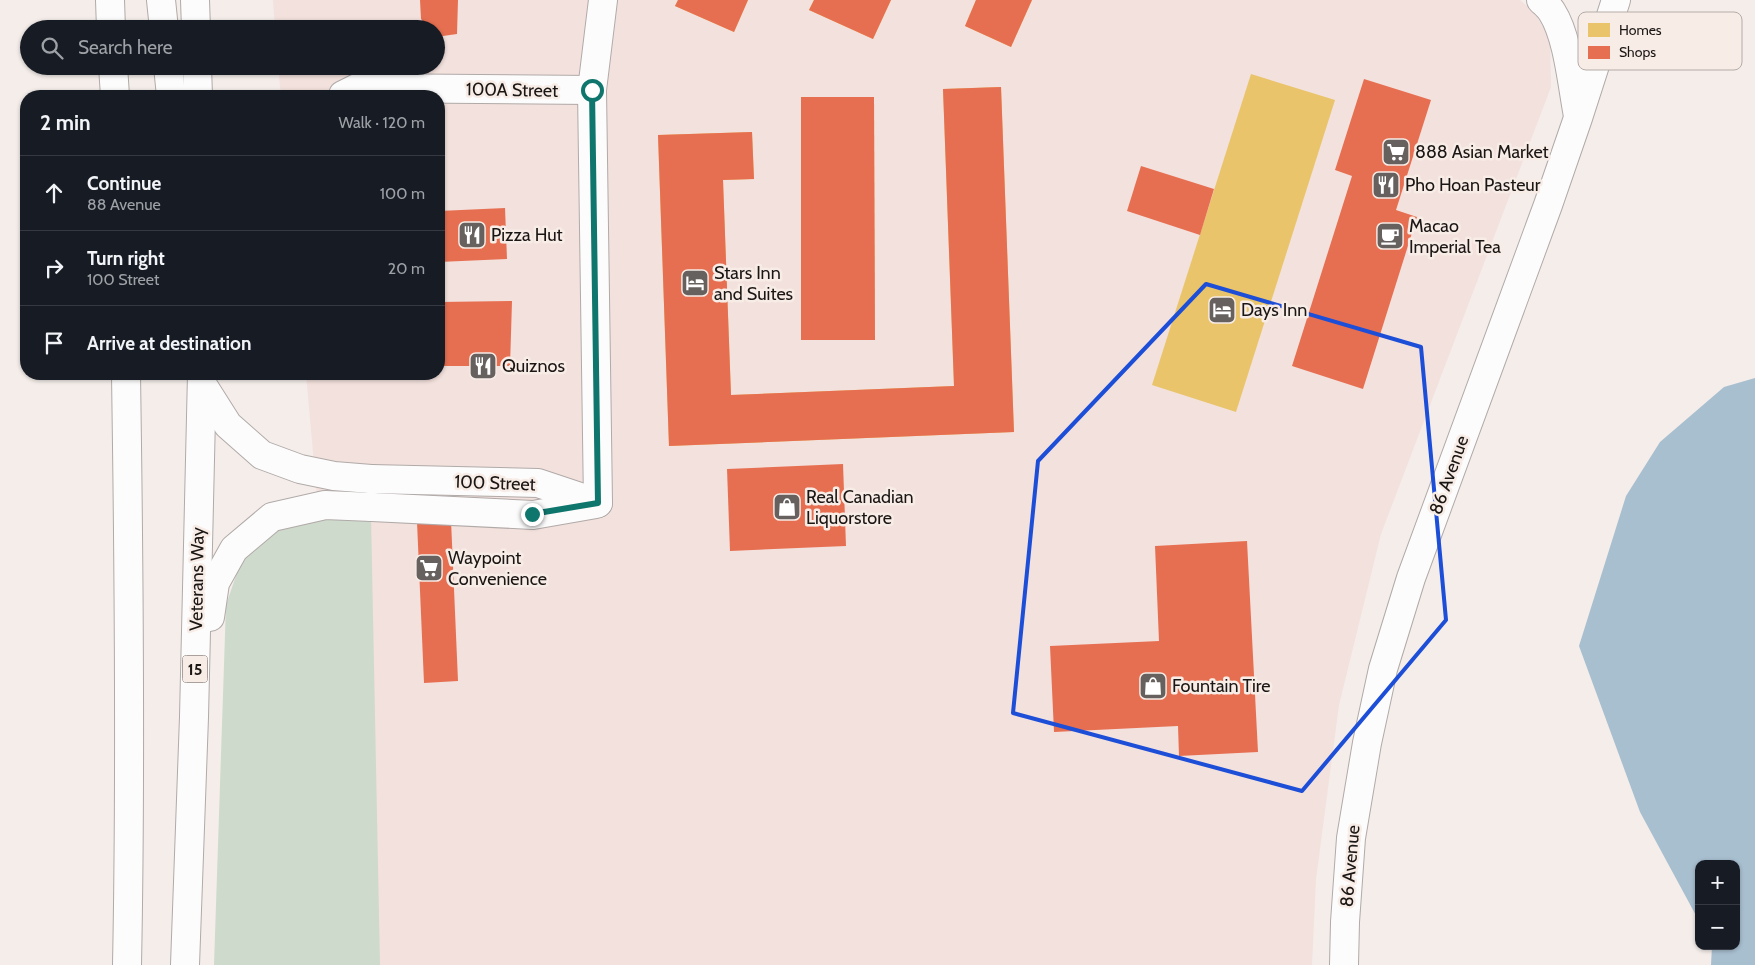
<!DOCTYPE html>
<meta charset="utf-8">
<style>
body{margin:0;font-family:Cabin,sans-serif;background:#20242c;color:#f1f3f6}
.controls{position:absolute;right:15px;bottom:15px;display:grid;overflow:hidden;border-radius:10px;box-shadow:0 1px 4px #0004}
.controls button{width:45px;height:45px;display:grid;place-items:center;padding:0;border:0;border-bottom:1px solid #363941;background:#171b24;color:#f1f3f6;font:25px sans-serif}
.stop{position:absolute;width:15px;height:15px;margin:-11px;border:4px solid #0f766e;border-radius:50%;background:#fff}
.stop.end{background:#0f766e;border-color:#fff;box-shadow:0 1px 5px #0008}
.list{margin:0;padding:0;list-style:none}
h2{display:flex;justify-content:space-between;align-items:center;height:65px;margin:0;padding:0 20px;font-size:21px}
h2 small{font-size:16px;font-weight:400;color:#9ea1a6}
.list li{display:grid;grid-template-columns:32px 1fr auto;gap:15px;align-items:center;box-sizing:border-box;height:75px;padding:0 20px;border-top:1px solid #363941}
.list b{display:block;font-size:19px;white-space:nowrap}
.list p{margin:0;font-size:16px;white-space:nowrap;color:#9ea1a6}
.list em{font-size:16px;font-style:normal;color:#9ea1a6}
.icon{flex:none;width:28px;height:28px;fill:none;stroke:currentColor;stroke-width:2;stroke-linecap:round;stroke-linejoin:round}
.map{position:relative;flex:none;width:1755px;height:965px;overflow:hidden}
.search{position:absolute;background:#171b24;box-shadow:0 1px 4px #0004;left:20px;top:20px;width:425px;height:55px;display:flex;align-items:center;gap:12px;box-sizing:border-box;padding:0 18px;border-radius:28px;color:#9ea1a6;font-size:19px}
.panel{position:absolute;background:#171b24;box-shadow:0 1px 4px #0004;left:20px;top:90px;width:425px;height:290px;border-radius:20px}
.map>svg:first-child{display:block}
.commercial{fill:#f3e1dd}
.green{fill:#cedacc}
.water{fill:#a8bfd0}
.homes{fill:#e9c46a}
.shops{fill:#e76f51}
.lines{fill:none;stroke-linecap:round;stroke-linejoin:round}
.minor-casing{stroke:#b0aaa8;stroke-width:30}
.major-casing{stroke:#b0aaa8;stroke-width:30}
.minor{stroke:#fdfcfc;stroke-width:28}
.major{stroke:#fdfcfc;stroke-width:28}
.route{stroke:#0f766e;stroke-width:6}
.marked{fill:none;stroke:#1d4ed8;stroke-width:4;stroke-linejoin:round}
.labels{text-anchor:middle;stroke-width:5;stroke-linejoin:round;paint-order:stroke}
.shield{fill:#f8ece6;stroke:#5d5653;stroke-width:1}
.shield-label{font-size:16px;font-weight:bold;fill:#1a1614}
.street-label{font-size:18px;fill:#1a1614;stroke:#f8ece6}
.poi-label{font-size:18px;fill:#1a1614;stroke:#f8ece6;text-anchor:start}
.key{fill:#f8ece6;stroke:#b5aca7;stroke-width:1}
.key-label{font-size:14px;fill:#1a1614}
</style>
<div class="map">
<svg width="1755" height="965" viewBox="0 0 1755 965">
<rect width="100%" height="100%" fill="#f4edea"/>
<!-- commercial -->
<path class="commercial" d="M273 0H1520L1534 12 1550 39 1551 87 1381 534 1339 705 1316 879 1312 965H359L306 374H439V96H281L278 66H436V29H275Z"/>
<!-- green -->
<path class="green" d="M371 516 380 965H214L226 605 241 561 258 541 291 520Z"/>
<!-- water -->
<path class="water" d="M1755 378V965H1711L1712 946H1736V864H1699V921L1640 812 1579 646 1626 496 1660 442 1724 387Z"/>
<!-- homes -->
<g class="homes">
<path d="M678 0H748L734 32 675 6Z"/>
<path d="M814 0H891L873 39 809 10Z"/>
<path d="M976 0H1032L1011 47 965 26Z"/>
<path d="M1251 74 1335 100 1236 412 1152 385Z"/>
<path d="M1001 87 1014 432 669 446 658 135 752 132 754 179 723 180 731 395 954 386 943 89Z"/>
<path d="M801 97H874L875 340H801Z"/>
</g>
<!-- shops -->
<g class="shops">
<path d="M420 0H458L457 34 436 37V29H431L421 19Z"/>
<path d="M678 0H748L734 32 675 6Z"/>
<path d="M814 0H891L873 39 809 10Z"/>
<path d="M976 0H1032L1011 47 965 26Z"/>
<path d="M1364 79 1431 100 1396 210 1417 217 1363 389 1292 366 1352 176 1335 170Z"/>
<path d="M1001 87 1014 432 669 446 658 135 752 132 754 179 723 180 731 395 954 386 943 89Z"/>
<path d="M801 97H874L875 340H801Z"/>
<path d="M1141 166 1214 189 1200 235 1127 211Z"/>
<path d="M505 208 507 259 439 262V211Z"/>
<path d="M512 301 510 366H439V302Z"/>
<path d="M843 464 846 546 730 551 727 469Z"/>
<path d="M451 520 458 681 424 683 417 522Z"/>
<path d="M1247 541 1258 752 1179 756 1178 726 1054 732 1050 646 1159 641 1155 546Z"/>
</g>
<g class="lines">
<defs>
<g id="minor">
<path d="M1541 0C1545 4 1549 7 1552 12 1568 37 1572 85 1578 116"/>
<path d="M343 95 357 88 592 90"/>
<path d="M371 479 538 483 598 503"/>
<path d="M598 503 592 90 603 0"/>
<path d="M372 507 533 515 596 504"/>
<path d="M1344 965 1345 922 1351 838 1367 743 1383 669 1411 578 1548 205 1578 118 1616 0"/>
</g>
<g id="major">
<path d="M110 0 111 29"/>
<path d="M161 0 164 29"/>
<path d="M195 0 196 29"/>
<path d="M113 66 115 96"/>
<path d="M168 66 171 96"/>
<path d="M197 66 198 96"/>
<path d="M126 374C129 571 131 768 127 965"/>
<path d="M202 384 228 425 262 455 300 469 334 476 371 479"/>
<path d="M210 617 215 583 234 549 272 517 325 505 372 507"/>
<path d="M185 965 194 717 202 374"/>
</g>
</defs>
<!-- minor casing -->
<use href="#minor" class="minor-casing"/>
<!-- major casing -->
<use href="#major" class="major-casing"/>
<!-- minor -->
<use href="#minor" class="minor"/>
<!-- major -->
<use href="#major" class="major"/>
</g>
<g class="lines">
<!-- route -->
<path class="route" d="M532 514 598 503 592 90"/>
</g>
<!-- marked area -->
<path class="marked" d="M1206 284 1421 347 1446 620 1302 791 1013 713 1038 461Z"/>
<!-- icons -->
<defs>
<symbol id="supermarket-square" viewBox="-11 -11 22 22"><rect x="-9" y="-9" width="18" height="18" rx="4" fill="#66615f" stroke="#f8ece6"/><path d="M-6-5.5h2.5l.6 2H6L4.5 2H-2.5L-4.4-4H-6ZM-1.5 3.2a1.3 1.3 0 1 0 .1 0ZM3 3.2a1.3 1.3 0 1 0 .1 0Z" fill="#fff"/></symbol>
<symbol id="restaurant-square" viewBox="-11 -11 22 22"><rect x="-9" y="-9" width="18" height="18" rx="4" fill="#66615f" stroke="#f8ece6"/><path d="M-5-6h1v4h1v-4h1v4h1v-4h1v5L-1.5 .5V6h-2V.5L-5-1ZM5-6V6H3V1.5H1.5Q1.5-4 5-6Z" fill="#fff"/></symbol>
<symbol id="cafe-square" viewBox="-11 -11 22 22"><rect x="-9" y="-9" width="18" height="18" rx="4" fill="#66615f" stroke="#f8ece6"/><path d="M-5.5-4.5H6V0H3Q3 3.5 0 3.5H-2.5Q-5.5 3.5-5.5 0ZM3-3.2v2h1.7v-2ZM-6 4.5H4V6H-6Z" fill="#fff"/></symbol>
<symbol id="hotel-square" viewBox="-11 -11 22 22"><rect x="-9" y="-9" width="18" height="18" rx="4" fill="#66615f" stroke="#f8ece6"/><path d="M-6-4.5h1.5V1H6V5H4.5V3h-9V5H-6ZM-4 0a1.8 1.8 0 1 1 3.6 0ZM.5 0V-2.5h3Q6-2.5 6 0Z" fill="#fff"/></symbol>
<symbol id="shop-square" viewBox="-11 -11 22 22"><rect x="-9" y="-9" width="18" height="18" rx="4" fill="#66615f" stroke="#f8ece6"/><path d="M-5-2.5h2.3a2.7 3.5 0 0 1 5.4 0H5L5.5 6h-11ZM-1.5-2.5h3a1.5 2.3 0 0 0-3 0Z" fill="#fff"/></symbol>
</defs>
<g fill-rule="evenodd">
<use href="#supermarket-square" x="1380" y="136" width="32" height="32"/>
<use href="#restaurant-square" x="1370" y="169" width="32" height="32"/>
<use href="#restaurant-square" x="456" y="219" width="32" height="32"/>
<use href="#cafe-square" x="1374" y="220" width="32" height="32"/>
<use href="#hotel-square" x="679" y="267" width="32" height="32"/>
<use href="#hotel-square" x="1206" y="294" width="32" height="32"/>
<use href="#restaurant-square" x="467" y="350" width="32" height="32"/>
<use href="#shop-square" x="771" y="491" width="32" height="32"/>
<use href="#supermarket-square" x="413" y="552" width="32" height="32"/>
<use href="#shop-square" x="1137" y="670" width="32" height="32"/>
</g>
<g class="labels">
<!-- shield labels -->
<rect class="shield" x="182.5" y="655.5" width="25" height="27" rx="4"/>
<g class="shield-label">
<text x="195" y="675">15</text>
</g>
<!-- street labels -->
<g class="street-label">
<text transform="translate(512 90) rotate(1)" y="6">100A Street</text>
<text transform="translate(1449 475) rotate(-70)" y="6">86 Avenue</text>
<text transform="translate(495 483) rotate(2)" y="6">100 Street</text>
<text transform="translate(197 579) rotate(-89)" y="6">Veterans Way</text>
<text transform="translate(1350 866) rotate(-85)" y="6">86 Avenue</text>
</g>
<!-- poi labels -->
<g class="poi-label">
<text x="1415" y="158">888 Asian Market</text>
<text x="1405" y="191">Pho Hoan Pasteur</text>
<text x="1409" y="232">Macao<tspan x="1409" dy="21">Imperial Tea</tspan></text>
<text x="491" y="241">Pizza Hut</text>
<text x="714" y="279">Stars Inn<tspan x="714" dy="21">and Suites</tspan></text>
<text x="1241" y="316">Days Inn</text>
<text x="502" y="372">Quiznos</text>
<text x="806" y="503">Real Canadian<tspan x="806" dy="21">Liquorstore</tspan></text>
<text x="448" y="564">Waypoint<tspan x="448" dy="21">Convenience</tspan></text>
<text x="1172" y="692">Fountain Tire</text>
</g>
</g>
<!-- legend -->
<rect x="1578" y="12" width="164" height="58" rx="8" class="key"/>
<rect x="1588" y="23" width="22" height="14" fill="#e9c46a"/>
<rect x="1588" y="46" width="22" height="13" fill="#e76f51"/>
<g class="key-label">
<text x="1619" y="35">Homes</text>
<text x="1619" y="57">Shops</text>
</g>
</svg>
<div class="controls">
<button>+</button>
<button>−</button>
</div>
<div class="stop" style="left:592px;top:90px"></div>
<div class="stop end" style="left:532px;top:514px"></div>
<div class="search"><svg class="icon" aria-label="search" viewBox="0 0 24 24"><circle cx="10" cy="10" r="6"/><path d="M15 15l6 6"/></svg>Search here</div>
<section class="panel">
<h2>2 min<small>Walk · 120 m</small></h2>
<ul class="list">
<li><svg class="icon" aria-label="ahead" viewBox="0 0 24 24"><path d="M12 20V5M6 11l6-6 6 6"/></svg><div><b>Continue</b><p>88 Avenue</p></div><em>100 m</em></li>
<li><svg class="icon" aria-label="right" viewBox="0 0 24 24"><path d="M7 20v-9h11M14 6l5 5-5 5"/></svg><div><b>Turn right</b><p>100 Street</p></div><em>20 m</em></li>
<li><svg class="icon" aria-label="arrive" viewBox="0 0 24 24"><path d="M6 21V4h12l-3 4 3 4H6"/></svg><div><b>Arrive at destination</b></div></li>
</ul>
</section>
</div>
